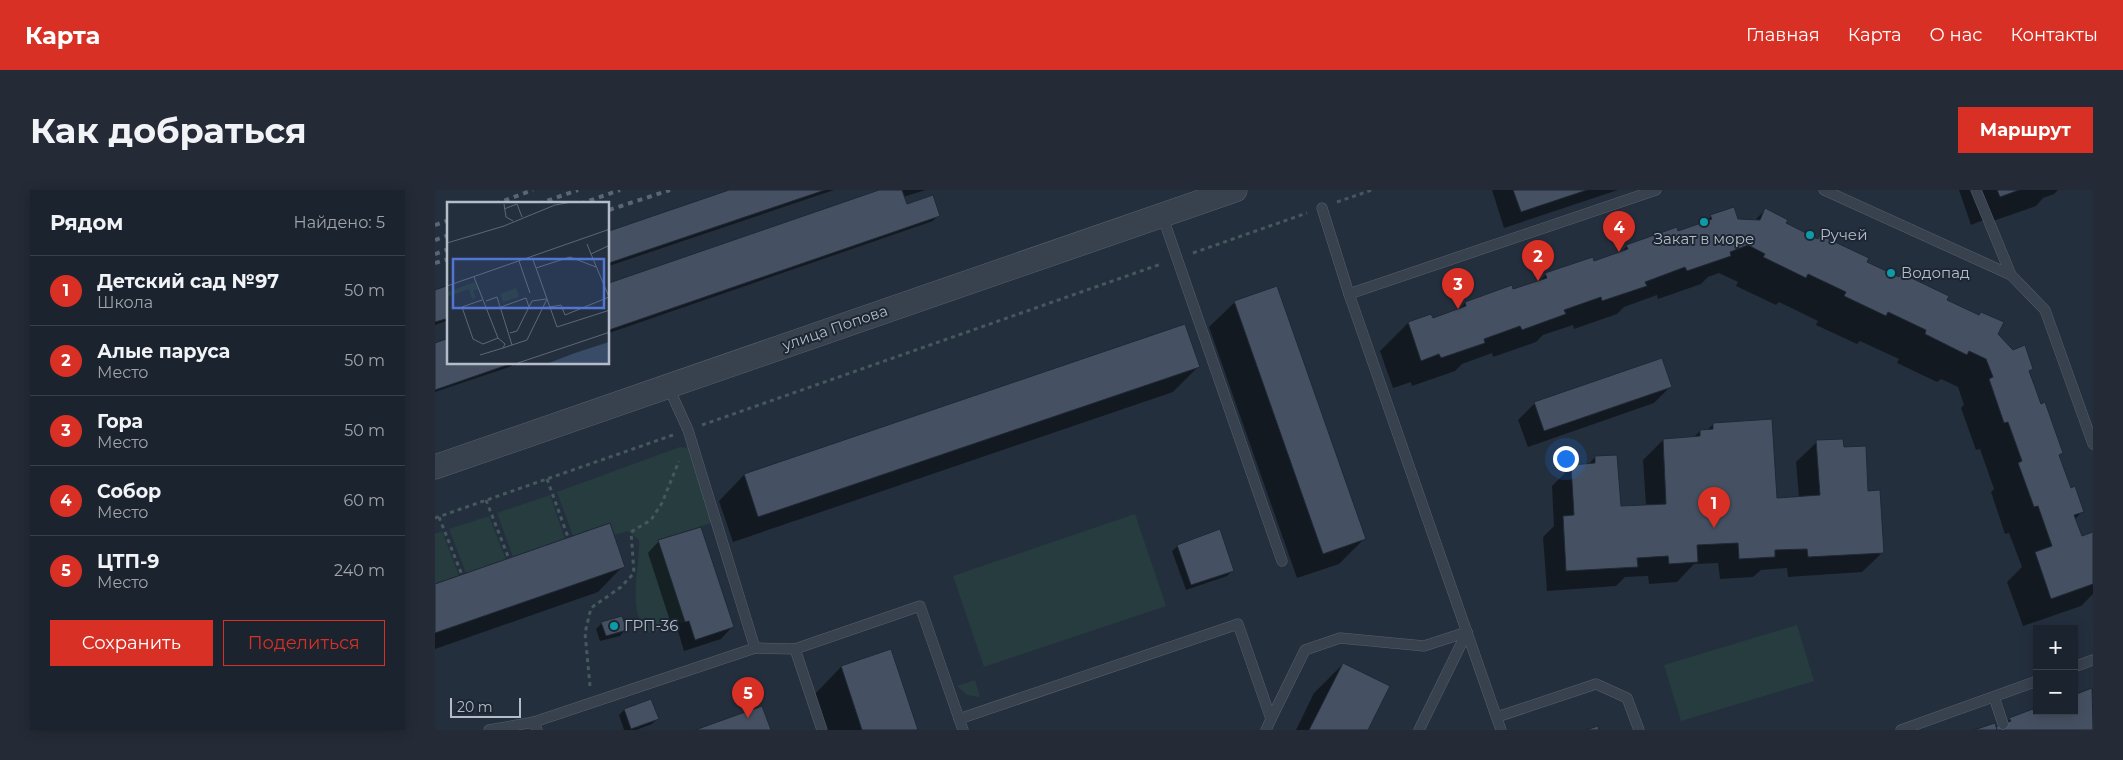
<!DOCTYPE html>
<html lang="ru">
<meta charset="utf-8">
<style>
body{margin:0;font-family:Montserrat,sans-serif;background:#242b36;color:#f1f3f6}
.controls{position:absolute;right:15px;bottom:15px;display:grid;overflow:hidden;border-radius:0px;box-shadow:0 2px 12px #0003}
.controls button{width:45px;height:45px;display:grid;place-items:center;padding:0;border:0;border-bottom:1px solid #39404a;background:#1b232e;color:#f1f3f6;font:25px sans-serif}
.scale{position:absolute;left:15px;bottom:12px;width:71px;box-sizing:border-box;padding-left:5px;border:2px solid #b4bcc9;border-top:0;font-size:14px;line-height:18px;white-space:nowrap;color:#b4bcc9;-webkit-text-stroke:4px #1d2633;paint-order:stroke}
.you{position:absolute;left:1130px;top:268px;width:18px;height:18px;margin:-12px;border:4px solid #fff;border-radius:50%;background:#1a73e8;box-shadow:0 0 0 8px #1a73e833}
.badge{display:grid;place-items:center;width:32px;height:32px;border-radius:50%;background:#d93025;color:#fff;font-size:16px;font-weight:700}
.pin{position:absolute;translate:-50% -41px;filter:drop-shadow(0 1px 2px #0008)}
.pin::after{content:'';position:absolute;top:26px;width:18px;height:15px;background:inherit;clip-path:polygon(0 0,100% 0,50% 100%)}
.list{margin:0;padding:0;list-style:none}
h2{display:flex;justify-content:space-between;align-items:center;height:65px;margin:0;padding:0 20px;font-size:21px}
h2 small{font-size:16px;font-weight:400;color:#a0a4aa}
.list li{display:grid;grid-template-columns:32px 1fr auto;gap:15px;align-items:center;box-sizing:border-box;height:70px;padding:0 20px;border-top:1px solid #39404a}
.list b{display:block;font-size:19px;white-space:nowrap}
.list p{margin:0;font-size:16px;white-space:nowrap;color:#a0a4aa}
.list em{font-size:16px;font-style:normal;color:#a0a4aa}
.actions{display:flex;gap:10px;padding:15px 20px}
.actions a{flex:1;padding:11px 0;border:1px solid #d93025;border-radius:0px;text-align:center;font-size:18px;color:#d93025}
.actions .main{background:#d93025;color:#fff}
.map{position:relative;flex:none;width:1658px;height:540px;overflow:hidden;border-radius:0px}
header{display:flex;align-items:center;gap:30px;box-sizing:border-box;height:70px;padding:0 25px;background:#d93025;color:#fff}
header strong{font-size:24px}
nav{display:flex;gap:28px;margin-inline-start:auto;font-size:18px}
.intro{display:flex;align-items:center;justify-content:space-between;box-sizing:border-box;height:120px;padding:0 30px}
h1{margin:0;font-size:35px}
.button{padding:12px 22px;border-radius:0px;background:#d93025;color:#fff;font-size:18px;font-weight:700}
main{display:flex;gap:30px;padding:0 30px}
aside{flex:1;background:#1b232e;border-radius:0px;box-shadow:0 2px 12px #0003}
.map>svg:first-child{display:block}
.green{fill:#263c3f}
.shadow{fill:#0007}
.building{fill:#455162;stroke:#1f2835}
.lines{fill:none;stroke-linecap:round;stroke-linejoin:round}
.service-casing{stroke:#565f6c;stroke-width:11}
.tertiary-casing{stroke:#565f6c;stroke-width:25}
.path{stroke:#44595c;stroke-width:3;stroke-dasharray:4 4;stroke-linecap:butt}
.service{stroke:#38414e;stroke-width:10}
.tertiary{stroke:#38414e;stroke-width:24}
.rail{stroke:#5a6575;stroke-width:4;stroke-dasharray:5 5;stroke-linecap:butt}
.culture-dot{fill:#0f9aa8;stroke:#1d2633;stroke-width:2}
.labels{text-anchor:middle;stroke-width:4;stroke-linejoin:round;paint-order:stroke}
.poi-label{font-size:15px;fill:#b4bcc9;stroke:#1d2633;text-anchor:start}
.street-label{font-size:15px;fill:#b4bcc9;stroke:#1d2633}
.inset-road{fill:none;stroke:#5e6776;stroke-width:1}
.view{fill:#5274d3;fill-opacity:0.15;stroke:#5274d3;stroke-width:2.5}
.inset-edge{fill:none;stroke:#b4bcc9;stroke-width:2.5}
</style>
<header>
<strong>Карта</strong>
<nav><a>Главная</a><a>Карта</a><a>О нас</a><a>Контакты</a></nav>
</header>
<div class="intro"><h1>Как добраться</h1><a class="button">Маршрут</a></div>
<main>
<aside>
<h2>Рядом<small>Найдено: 5</small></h2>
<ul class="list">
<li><span class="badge">1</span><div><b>Детский сад №97</b><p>Школа</p></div><em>50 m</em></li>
<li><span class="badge">2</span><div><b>Алые паруса</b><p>Место</p></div><em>50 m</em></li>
<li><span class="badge">3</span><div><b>Гора</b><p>Место</p></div><em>50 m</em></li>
<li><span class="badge">4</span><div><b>Собор</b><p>Место</p></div><em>60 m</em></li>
<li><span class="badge">5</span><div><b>ЦТП-9</b><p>Место</p></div><em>240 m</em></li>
</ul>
<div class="actions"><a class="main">Сохранить</a><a>Поделиться</a></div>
</aside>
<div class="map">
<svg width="1658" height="540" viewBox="0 0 1658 540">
<rect width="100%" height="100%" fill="#242f3e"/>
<!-- green -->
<g class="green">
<path d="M245 257 256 258 279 332 223 350 250 432 215 443C211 439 205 433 204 428 196 404 205 375 204 350L193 341 179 345 175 333 138 346 122 302Z"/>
<path d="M115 305 130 349 78 367 62 323Z"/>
<path d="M700 324 731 416 549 477 518 386Z"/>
<path d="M54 326 71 370 31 383 14 339Z"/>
<path d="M7 341 24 386 0 394V344Z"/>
<path d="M1362 435 1379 491 1246 531 1229 475Z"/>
<path d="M540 490 545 507 532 505 522 496Z"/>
</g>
<!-- shadow -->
<g class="shadow">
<path d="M298 0H399L174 76V42Z"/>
<path d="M448 0H491L468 7 471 15 503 25 498 31 174 143V95Z"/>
<path d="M1057 0H1183L1069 38Z"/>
<path d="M1524 0H1623L1619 4 1608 8 1601 16 1558 31 1556 27 1536 35Z"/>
<path d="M1330 20 1349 34 1382 50 1385 46 1430 72 1463 88 1466 84 1510 111 1562 144 1597 179 1593 182 1635 300 1647 322 1640 329 1646 347 1658 343V404L1646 416 1588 436 1572 392 1587 377 1574 343 1570 344 1556 302 1559 299 1545 259 1541 260 1526 218 1529 215 1523 197 1506 189 1502 192 1462 173 1464 169 1425 151 1422 154 1381 135 1383 131 1344 112 1341 115 1301 96 1303 92 1284 83 1273 87 1266 94 1223 109 1222 105 1189 117 1182 124 1139 139 1138 135 1108 145 1101 152 1058 167 1057 163 1027 174 1020 181 977 196 976 192 958 198 945 161 973 133 995 125 997 130 1023 120 1030 113 1104 92 1111 84 1158 73 1185 63 1192 56 1269 34 1276 26 1319 31Z"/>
<path d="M14 96V130L0 135V101Z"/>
<path d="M800 112 929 349 904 374 862 388 774 137Z"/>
<path d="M749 136 763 177 738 202 298 352 284 311 309 285Z"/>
<path d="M0 154 14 174H83L0 202Z"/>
<path d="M1235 197 1219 213 1093 257 1083 230 1100 213Z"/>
<path d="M1279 234 1341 309 1364 307 1361 272 1382 252 1408 259 1432 303 1448 362 1427 382 1353 387 1352 378 1326 380 1318 387 1285 389 1283 373 1259 374 1242 392 1214 394 1213 386 1190 387 1181 396 1112 401 1108 347 1119 336 1117 296 1137 276 1153 275 1160 267 1184 318 1211 316 1208 270 1228 250 1258 248 1265 241 1272 240Z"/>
<path d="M224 351 297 437 286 449 249 461 243 441 239 443 213 363Z"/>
<path d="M743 356 798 380 792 386 751 400 737 361Z"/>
<path d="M188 376 163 402 0 459V396Z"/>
<path d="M167 433 190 440 185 446 165 451 161 439Z"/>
<path d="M908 474 932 540H861L879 503Z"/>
<path d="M406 477 482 540H390L378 506Z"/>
<path d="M1658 499V540H1543L1568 536 1575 529 1639 521V506Z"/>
<path d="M189 520 222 529 217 534 201 540H189L184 525Z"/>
</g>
<!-- building -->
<g class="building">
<path d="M294 0H390L174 73V41Z"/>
<path d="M444 0H467L472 14 498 5 505 26 174 140V93Z"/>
<path d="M1078 0H1152L1086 22Z"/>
<path d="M1562 0H1584L1565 7Z"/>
<path d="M1299 17 1303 29 1325 30 1330 18 1353 30 1351 33 1383 49 1385 45 1434 68 1432 72 1464 87 1466 83 1514 106 1512 110 1544 125 1546 122 1569 132 1563 144 1578 160 1590 155 1598 179 1594 181 1600 197 1606 214 1610 212 1628 263 1624 265 1636 298 1640 296 1649 322 1639 325 1647 346 1658 342V394L1616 409 1600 362 1617 356 1603 316 1599 317 1583 273 1587 271 1573 232 1569 233 1554 189 1558 187 1551 169 1534 161 1532 165 1490 144 1491 140 1453 122 1451 126 1409 106 1411 102 1373 84 1371 88 1328 67 1330 64 1313 55 1295 62 1296 66 1252 81 1250 77 1210 92 1212 96 1167 111 1166 107 1129 120 1131 124 1087 140 1085 136 1049 149 1050 153 1006 168 1004 164 986 171 973 132 996 124 998 128 1031 116 1030 112 1077 95 1078 99 1112 88 1110 83 1158 67 1159 71 1193 59 1191 55 1242 37 1243 41 1269 32 1277 29 1275 25Z"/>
<path d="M14 95V128L0 132V100Z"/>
<path d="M842 96 931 349 888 364 799 111Z"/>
<path d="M750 134 765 177 323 327 309 284Z"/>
<path d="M14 148V174H75L0 200V153Z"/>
<path d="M1227 168 1237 197 1109 241 1099 212Z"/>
<path d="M1337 229 1342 308 1385 305 1381 250 1408 249 1409 257 1431 256 1433 301 1445 300 1449 363 1373 367 1372 359 1340 360V367L1304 369 1303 353 1262 355 1263 372 1234 374 1233 366 1202 368 1203 377 1131 381 1128 326 1139 325 1136 275 1160 273V266L1182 265 1186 316 1231 314 1228 249 1265 246V240L1278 239V233Z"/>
<path d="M175 333 190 377 0 443V394Z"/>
<path d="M266 337 299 437 260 450 254 431 250 432 223 350Z"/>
<path d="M785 339 799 381 756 395 742 355Z"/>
<path d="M187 426 192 440 171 446 166 432Z"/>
<path d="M456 459 483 540H427L406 476Z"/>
<path d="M908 473 955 496 933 540H874Z"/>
<path d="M1657 498 1658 540H1579L1574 528 1598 519 1599 523 1605 521H1639V505Z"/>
<path d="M1657 498 1658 540H1539L1560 533 1561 537 1568 534 1576 531 1574 528 1598 519 1599 523 1605 521H1639V505Z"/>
<path d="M216 509 224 529 196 539 189 519Z"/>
<path d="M327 516 336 540H260Z"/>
<path d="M1560 533 1562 540H1539Z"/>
<path d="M1163 536 1164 540H1151Z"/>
<path d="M1163 536 1164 540H1151Z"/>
</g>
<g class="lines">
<defs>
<g id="service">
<path d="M1389 0 1576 85"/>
<path d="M1541 0 1576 85 1610 120 1658 254"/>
<path d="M887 18 914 104 1221 0"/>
<path d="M727 25 847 371"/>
<path d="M914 104 1066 540"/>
<path d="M233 196 253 240 320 458"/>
<path d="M360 459 485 416 528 540"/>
<path d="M1639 477 1658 470"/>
<path d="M1559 507 1568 534"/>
<path d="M1062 527 1161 494 1192 508 1204 540"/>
<path d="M524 529 803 434 836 529 831 540"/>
<path d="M836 529 870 460 905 448 989 456 1032 442"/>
<path d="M54 540 99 532"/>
<path d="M102 540 99 532 320 458 360 459 387 540"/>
<path d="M984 540 1032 442"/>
<path d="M1466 540 1602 491"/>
</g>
<path id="tertiary" d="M0 277 800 0"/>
</defs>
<!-- service casing -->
<use href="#service" class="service-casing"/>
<!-- tertiary casing -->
<use href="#tertiary" class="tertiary-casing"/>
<!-- path -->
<g class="path">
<path d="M902 12 937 0"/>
<path d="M758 63 872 23"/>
<path d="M267 235 726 74"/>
<path d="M112 289 133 347"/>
<path d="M51 310 74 369"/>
<path d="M4 327 27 385"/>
<path d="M0 328 238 245"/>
<path d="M155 496 150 443 156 418 186 397 199 383 196 342 216 330 227 313 244 271"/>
</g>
<!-- service -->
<use href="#service" class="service"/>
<!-- tertiary -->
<use href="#tertiary" class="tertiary"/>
<!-- rail -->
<g class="rail">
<path d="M60 14 98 0"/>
<path d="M103 14 143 0"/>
<path d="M145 14 185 0"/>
<path d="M174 20 235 0"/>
<path d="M0 35 14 30"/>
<path d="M0 50 14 45"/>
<path d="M0 64 14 59"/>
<path d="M0 73 14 69"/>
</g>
</g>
<!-- markers -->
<g class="culture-dot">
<circle cx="1269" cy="32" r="5"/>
<circle cx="1375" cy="45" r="5"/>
<circle cx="1456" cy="83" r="5"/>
<circle cx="179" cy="436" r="5"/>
</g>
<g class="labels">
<!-- poi labels -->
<g class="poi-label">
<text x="1385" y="50">Ручей</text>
<text x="1269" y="54" text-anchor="middle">Закат в море</text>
<text x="1466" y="88">Водопад</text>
<text x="189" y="441">ГРП-36</text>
</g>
<!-- street labels -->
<g class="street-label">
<text transform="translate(400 138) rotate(-19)" y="5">улица Попова</text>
</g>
</g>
<!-- overview -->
<g transform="translate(12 12)">
<rect width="162" height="162" fill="#242f3e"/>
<path d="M28 80 31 87 26 89 29 96 25 97 22 87 0 95V90ZM69 86 72 95 56 100 53 92Z" fill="#263c3f"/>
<path d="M162 140V162H99L128 151Z" fill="#394c67"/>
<path class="inset-road" d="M57 2 59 15 66 19M57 7 70 2 75 15M0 41 57 24 108 3 125 0M140 42 144 52 163 43M144 52 162 95M86 58 89 66 123 55 149 65M72 59 83 91M89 66 110 125 163 108M27 75 51 136 36 142 26 137 15 105 35 98M0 84 163 27M39 99 50 95 65 143M54 105 79 96 82 105 70 129 63 131M82 105 85 99 99 97M102 105 114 103 118 113 162 95M56 146 80 138 100 97M33 153 56 146 58 142 51 136M65 163 163 130"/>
<path class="view" d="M6 57H157V106H6Z"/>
<rect width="162" height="162" class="inset-edge"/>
</g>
</svg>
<div class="controls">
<button>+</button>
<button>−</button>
</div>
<div class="scale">20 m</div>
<div class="you"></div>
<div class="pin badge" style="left:1279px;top:338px">1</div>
<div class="pin badge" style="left:1103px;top:91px">2</div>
<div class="pin badge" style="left:1023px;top:119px">3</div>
<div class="pin badge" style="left:1184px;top:62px">4</div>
<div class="pin badge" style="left:313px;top:528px">5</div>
</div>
</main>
